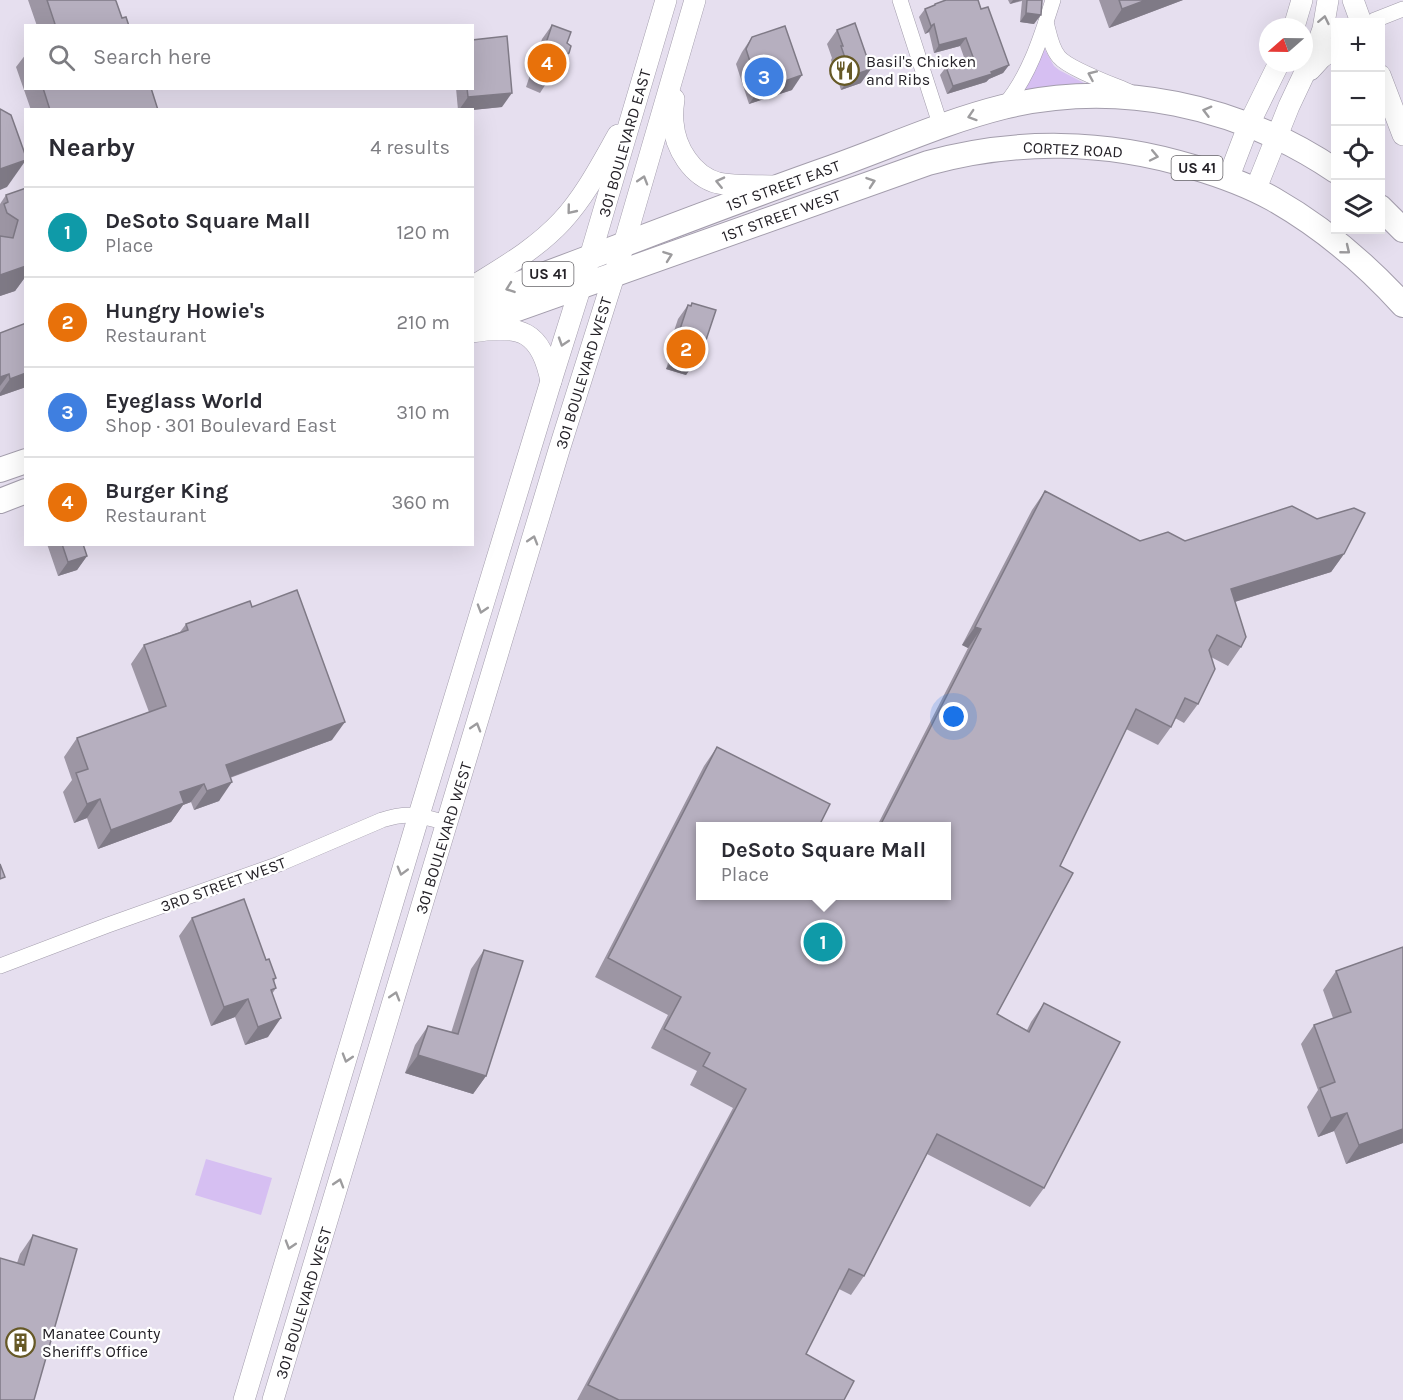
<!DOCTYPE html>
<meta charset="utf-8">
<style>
body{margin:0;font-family:Karla,sans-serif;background:#f2f2f3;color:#2b2b33}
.controls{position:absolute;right:18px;top:18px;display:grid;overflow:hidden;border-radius:0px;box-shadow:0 6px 24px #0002}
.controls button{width:54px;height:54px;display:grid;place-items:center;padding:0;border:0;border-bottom:2px solid #e1e1e2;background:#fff;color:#2b2b33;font:30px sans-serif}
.compass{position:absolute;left:1259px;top:18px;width:54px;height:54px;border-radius:50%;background:#fff;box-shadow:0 6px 24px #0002;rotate:250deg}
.you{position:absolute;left:954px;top:717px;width:21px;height:21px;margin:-15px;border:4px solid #fff;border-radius:50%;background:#1a73e8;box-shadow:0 0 0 9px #1a73e833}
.badge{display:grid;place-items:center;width:39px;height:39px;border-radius:50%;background:#b45309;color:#fff;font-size:20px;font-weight:700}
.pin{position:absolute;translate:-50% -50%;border:3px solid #fff;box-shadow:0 2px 6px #0006}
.popup{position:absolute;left:696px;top:822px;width:255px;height:78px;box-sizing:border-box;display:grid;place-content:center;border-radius:0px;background:#fff;filter:drop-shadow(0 2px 4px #0005);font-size:20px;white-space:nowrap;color:#7c7c81}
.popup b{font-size:22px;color:#2b2b33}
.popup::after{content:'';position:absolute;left:50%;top:100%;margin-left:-12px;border:12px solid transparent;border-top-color:#fff}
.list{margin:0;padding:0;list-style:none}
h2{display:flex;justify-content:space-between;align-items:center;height:78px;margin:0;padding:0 24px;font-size:26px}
h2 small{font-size:20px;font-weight:400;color:#7c7c81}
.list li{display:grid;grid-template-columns:39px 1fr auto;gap:18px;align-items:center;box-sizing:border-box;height:90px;padding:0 24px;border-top:2px solid #e1e1e2}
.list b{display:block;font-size:22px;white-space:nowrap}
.list p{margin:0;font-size:20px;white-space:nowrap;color:#7c7c81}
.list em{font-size:20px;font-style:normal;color:#7c7c81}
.icon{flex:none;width:33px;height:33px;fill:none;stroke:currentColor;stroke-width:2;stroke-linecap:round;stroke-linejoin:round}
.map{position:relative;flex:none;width:1403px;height:1400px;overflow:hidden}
.search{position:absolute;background:#fff;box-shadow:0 6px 24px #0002;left:24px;top:24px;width:450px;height:66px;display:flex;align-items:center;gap:15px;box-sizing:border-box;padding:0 21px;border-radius:0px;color:#7c7c81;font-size:22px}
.panel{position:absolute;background:#fff;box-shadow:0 6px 24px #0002;left:24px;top:108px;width:450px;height:438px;border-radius:0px}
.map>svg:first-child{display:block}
.green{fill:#d6bff2}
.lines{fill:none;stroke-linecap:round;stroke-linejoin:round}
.minor-casing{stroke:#a39dac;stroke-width:16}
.secondary-casing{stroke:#a39dac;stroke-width:22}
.primary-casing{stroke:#a39dac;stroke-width:26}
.minor{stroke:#fff;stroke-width:15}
.secondary{stroke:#fff;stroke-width:21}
.primary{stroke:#fff;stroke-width:24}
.wall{fill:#9d96a4}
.shaded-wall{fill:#7f7a86}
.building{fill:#b6afbf;stroke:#7f7a86;stroke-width:1.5}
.oneway{stroke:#9d9c9e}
.labels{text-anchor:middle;stroke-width:4.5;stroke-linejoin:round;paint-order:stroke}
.shield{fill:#fff;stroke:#666468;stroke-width:1.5}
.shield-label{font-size:15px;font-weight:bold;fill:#252228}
.poi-label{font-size:16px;fill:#252228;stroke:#fff;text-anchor:start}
.street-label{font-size:16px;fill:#252228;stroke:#fff}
</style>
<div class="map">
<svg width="1403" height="1400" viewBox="0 0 1403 1400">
<rect width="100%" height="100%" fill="#e6dfef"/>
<!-- green -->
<g class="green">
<path d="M1044 48 1054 66 1059 70 1086 84 1087 86 1023 91Z"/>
<path d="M206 1159 272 1178 261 1215 195 1195Z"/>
</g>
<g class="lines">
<defs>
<g id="minor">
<path d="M900 0 941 127"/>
<path d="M1046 22C1049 33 1051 48 1059 57 1069 69 1114 85 1130 92"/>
<path d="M1372 22 1375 20 1403 9"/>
<path d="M1003 107C1029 77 1041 38 1053 0"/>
<path d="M0 966 108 925 279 864 382 820C409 811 421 816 447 823"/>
</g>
<g id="secondary">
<path d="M1353 0 1361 22"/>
<path d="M1294 27 1302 0"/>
<path d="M1310 70 1321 58 1336 47"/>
<path d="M1380 75 1403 135"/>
<path d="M674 99C673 106 672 114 673 122 675 148 692 176 718 183 736 187 757 185 775 186"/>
<path d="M1228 179 1249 124 1279 63"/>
<path d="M1255 191 1289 106 1315 51 1323 29 1328 0"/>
<path d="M472 287C504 267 536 249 562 221 585 196 601 165 618 135"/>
<path d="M472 332C521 324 541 331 551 381"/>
<path d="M244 1400 419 815 551 381 590 257 666 0"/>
<path d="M273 1400 559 450 624 244 695 0"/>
</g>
<g id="primary">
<path d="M1380 207 1403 230"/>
<path d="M472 301C592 258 710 210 830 168 887 148 943 122 1003 107 1118 79 1238 105 1336 171"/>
<path d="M472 325 928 163C1015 139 1106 140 1193 167 1220 175 1248 185 1273 199 1322 227 1365 263 1403 305"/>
<path d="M0 470 26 461"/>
<path d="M0 501 26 491"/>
</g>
</defs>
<!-- minor casing -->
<use href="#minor" class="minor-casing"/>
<!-- secondary casing -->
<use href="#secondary" class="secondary-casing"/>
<!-- primary casing -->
<use href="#primary" class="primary-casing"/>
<!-- minor -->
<use href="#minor" class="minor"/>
<!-- secondary -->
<use href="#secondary" class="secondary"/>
<!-- primary -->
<use href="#primary" class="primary"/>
</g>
<!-- wall -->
<g class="wall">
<path d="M28 0H115L122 18 129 26H37Z"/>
<path d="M1008 0H1042L1034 24 1020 22 1022 1 1010 4Z"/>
<path d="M1099 0H1183L1109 28Z"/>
<path d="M935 4 981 9 1009 65 1003 73 989 79 986 82 947 94 940 75 946 67 965 60 960 46 934 53 929 32 925 34 919 17 925 9 933 6Z"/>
<path d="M552 25 559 67 552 71 549 79 540 93 526 87 542 39Z"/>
<path d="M837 30 861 83 841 90 831 60 832 58 827 44Z"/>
<path d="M752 37 792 90 749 104 736 64 742 52Z"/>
<path d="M26 54V88H151L158 110H31L16 67Z"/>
<path d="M456 88H472L502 107 472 110H458Z"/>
<path d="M26 188V276L15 291 0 296V204L6 195Z"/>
<path d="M692 303 705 343 699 352 686 375 666 369 672 351 668 349 678 319 688 305 690 306Z"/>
<path d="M0 333 26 387 0 396Z"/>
<path d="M1045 491 1140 541H1185L1344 554 1331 572 1235 602 1241 647 1228 666 1211 657 1198 704 1184 723 1175 718 1171 727 1158 745 1126 729 1060 866 997 1014 1027 1030 1031 1022 1044 1003V1188L1030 1207 927 1154 864 1276 851 1295 839 1289 806 1354 844 1400H577L733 1108 690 1085 697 1071 651 1048 668 1015 595 977 704 766 717 747 700 896H946V826H877L968 648 962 645 1032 510Z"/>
<path d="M47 544H83L87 556 77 570 58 576Z"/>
<path d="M252 607 332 740 230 778 219 801 194 810 191 802 183 805 171 822 98 849 87 818 74 823 63 792 72 780 64 757 77 738 149 712 131 664 144 645 180 632 186 624Z"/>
<path d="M192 918 266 960 276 978 274 981 276 988 272 994 268 1037 245 1045 235 1017 211 1026 179 936Z"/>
<path d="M1403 947V1143L1346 1164 1334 1131 1318 1137 1307 1107 1318 1090 1301 1044 1314 1025 1333 1018 1323 990 1336 971Z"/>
<path d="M484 950 486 1076 473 1094 405 1073 415 1045 428 1026 451 1033 471 969Z"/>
<path d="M33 1235 34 1400 17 1263 20 1254Z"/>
</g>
<!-- shaded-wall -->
<g class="shaded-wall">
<path d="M1013 0H1022L1010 4Z"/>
<path d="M1146 0H1183L1109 28 1122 9Z"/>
<path d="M1026 13 1041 15 1034 24 1020 22Z"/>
<path d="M934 24 929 32 925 34 931 26Z"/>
<path d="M966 38 960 46 934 53 939 45Z"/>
<path d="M569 53 559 67 545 76 555 62Z"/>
<path d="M1009 65 1003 73 989 79 986 82 947 94 953 86Z"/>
<path d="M871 69 861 83 841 90 851 76Z"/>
<path d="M802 75 792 90 749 104 759 90Z"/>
<path d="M512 93 502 107 472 110H459L468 97Z"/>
<path d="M26 160 7 187 0 190V169Z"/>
<path d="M26 266V276L15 291 0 296V275Z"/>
<path d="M678 335 682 337 672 351 668 349Z"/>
<path d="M702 342 705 343 696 357Z"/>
<path d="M676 355 696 361 686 375 666 369Z"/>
<path d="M26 373V387L0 396V393L10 379Z"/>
<path d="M9 374 0 386V377Z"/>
<path d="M1344 554 1331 572 1218 607 1231 589Z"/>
<path d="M87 556 77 570 58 576 68 562Z"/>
<path d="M975 627 981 629 968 648 962 645Z"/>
<path d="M345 722 332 740 212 784 226 765Z"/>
<path d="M232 782 219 801 194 810 207 791Z"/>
<path d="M204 784 191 802 183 805 171 822 98 849 111 830 180 792Z"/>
<path d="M100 799 87 818 74 823 87 804Z"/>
<path d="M248 999 235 1017 211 1026 224 1007Z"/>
<path d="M281 1018 268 1037 245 1045 258 1027Z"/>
<path d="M418 1055 486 1076 473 1094 405 1073Z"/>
<path d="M1347 1113 1334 1131 1318 1137 1331 1118Z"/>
<path d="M1403 1129V1143L1346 1164 1359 1145Z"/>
</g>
<!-- building -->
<g class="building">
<path d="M47 0H115L116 1 122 18 126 17 129 26H51L55 24Z"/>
<path d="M946 0H978L981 9 988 7 1009 65 991 72 992 74 953 86 946 67 973 57 966 38 939 45 934 24 931 26 925 9 935 5V4Z"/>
<path d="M1027 0H1042L1041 15 1026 13Z"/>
<path d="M1119 0H1146L1122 9Z"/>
<path d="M855 23 871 69 851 76 841 46H843L837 30Z"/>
<path d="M552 25 571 32 567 43 571 46 569 53 555 62 549 79 536 73Z"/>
<path d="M785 26 802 75 759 90 746 49 752 37Z"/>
<path d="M507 36 512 93 468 97 467 88H472V40Z"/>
<path d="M43 88H151L158 110H50Z"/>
<path d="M0 109 11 115 26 157V160L0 169Z"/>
<path d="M26 188V266L0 275V236L13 238 18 220 7 213 4 204 8 202 6 195Z"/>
<path d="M692 303 716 310 705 343 702 342 696 361 676 355 682 337 678 335 688 305 691 306Z"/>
<path d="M26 323V373L10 379 9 374 0 377V333Z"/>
<path d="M1045 491 1140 541 1168 532 1185 541 1292 506 1317 519 1354 508 1365 513 1344 554 1231 589 1246 637 1241 647 1217 635 1209 650 1215 669 1198 704 1185 698 1171 727 1136 709 1060 866 1073 873 997 1014 1029 1032 1044 1003 1120 1042 1044 1188 937 1134 864 1276 849 1269 806 1354 854 1381 844 1400H619L588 1385 746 1089 703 1066 710 1053 664 1029 681 997 608 958 717 747 830 804 819 826H700V896H946V826H880L981 629 975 627Z"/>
<path d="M62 544H83L87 556 68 562Z"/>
<path d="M297 590 345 722 226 765 232 782 207 791 204 784 180 792 184 803 111 830 100 799 87 804 76 773 88 769 77 738 166 706 144 645 188 630 186 624 250 601 252 607Z"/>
<path d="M0 864 5 877 0 879Z"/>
<path d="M244 899 266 960 269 959 276 978 273 979 276 988 271 990 281 1018 258 1027 248 999 224 1007 192 918Z"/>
<path d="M1403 947V1129L1359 1145 1347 1113 1331 1118 1320 1088 1335 1082 1314 1025 1351 1012 1336 971Z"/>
<path d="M484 950 523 961 486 1076 418 1055 428 1026 458 1034Z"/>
<path d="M33 1235 77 1249 34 1400H0V1258L24 1265Z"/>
</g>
<!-- one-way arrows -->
<defs><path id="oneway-chevron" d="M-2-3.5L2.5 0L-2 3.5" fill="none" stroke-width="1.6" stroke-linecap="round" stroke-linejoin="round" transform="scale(1.5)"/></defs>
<g class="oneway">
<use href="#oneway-chevron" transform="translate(1324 20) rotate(-78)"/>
<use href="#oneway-chevron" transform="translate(1092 75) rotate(-156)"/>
<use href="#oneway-chevron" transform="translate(1207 111) rotate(-165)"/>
<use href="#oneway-chevron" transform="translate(972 116) rotate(162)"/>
<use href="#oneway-chevron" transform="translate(1154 156) rotate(12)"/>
<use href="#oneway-chevron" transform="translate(643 180) rotate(-73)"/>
<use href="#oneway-chevron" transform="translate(720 182) rotate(-167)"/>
<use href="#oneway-chevron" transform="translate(871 182) rotate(-19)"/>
<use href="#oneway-chevron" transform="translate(571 210) rotate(129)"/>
<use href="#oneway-chevron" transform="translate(1346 250) rotate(39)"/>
<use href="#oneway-chevron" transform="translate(668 256) rotate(-20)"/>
<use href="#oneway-chevron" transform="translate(510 288) rotate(160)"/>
<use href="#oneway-chevron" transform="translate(563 342) rotate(108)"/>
<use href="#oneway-chevron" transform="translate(533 540) rotate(-73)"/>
<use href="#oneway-chevron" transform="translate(482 609) rotate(107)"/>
<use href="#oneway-chevron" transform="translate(476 727) rotate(-73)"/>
<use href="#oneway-chevron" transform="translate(402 871) rotate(106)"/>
<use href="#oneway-chevron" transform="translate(395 996) rotate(-73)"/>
<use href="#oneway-chevron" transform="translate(347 1058) rotate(107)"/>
<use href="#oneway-chevron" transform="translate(339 1183) rotate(-73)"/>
<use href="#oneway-chevron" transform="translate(290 1245) rotate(107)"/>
</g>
<!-- icons -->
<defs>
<symbol id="restaurant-ring" viewBox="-11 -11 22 22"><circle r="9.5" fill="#fff" stroke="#665926" stroke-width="1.5"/><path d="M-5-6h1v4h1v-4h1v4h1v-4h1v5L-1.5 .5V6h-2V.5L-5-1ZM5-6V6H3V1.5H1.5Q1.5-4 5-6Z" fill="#665926"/></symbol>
<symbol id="building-ring" viewBox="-11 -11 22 22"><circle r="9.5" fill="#fff" stroke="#665926" stroke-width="1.5"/><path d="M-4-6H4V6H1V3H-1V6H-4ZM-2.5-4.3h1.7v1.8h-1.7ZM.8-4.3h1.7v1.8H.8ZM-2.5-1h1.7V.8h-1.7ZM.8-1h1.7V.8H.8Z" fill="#665926"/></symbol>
</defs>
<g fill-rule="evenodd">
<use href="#restaurant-ring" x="828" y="54" width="33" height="33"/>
<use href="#building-ring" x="4" y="1326" width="33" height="33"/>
</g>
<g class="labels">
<!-- shield labels -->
<g class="shield">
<rect x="1171.5" y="156" width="51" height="24" rx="4.5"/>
<rect x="522.5" y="262" width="51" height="24" rx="4.5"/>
</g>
<g class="shield-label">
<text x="1197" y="173">US 41</text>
<text x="548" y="279">US 41</text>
</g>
<!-- poi labels -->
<g class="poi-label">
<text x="866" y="67">Basil's Chicken<tspan x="866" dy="18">and Ribs</tspan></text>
<text x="42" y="1339">Manatee County<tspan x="42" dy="18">Sheriff's Office</tspan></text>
</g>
<!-- street labels -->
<g class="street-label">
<text transform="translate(624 143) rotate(-74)" y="6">301 BOULEVARD EAST</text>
<text transform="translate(1073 149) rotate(3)" y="6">CORTEZ ROAD</text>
<text transform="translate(783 185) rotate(-20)" y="6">1ST STREET EAST</text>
<text transform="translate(781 215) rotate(-20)" y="6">1ST STREET WEST</text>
<text transform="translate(583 373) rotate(-73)" y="6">301 BOULEVARD WEST</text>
<text transform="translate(443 838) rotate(-73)" y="6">301 BOULEVARD WEST</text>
<text transform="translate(223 884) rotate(-20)" y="6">3RD STREET WEST</text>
<text transform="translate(303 1303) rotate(-73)" y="6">301 BOULEVARD WEST</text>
</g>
</g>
</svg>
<div class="controls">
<button>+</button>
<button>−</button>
<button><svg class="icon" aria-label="locate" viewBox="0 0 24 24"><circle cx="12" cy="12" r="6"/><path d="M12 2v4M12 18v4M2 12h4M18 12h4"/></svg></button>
<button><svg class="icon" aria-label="layers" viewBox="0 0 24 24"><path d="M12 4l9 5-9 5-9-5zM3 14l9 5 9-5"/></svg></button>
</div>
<svg class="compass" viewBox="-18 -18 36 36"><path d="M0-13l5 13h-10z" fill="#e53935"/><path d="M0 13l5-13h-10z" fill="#7c7c81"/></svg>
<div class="you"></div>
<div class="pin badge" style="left:823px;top:942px;background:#0f9aa8">1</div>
<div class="popup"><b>DeSoto Square Mall</b>Place</div>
<div class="pin badge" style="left:686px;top:349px;background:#e8710a">2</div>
<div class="pin badge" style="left:764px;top:77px;background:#3f7fe0">3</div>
<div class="pin badge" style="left:547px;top:63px;background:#e8710a">4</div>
<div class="search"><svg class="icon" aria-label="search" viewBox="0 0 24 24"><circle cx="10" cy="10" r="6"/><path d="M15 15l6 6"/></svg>Search here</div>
<section class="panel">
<h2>Nearby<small>4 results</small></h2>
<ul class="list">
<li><span class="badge" style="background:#0f9aa8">1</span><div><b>DeSoto Square Mall</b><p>Place</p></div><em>120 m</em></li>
<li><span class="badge" style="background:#e8710a">2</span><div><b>Hungry Howie's</b><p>Restaurant</p></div><em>210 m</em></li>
<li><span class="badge" style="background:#3f7fe0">3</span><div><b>Eyeglass World</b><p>Shop · 301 Boulevard East</p></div><em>310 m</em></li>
<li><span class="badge" style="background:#e8710a">4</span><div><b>Burger King</b><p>Restaurant</p></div><em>360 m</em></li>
</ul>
</section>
</div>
